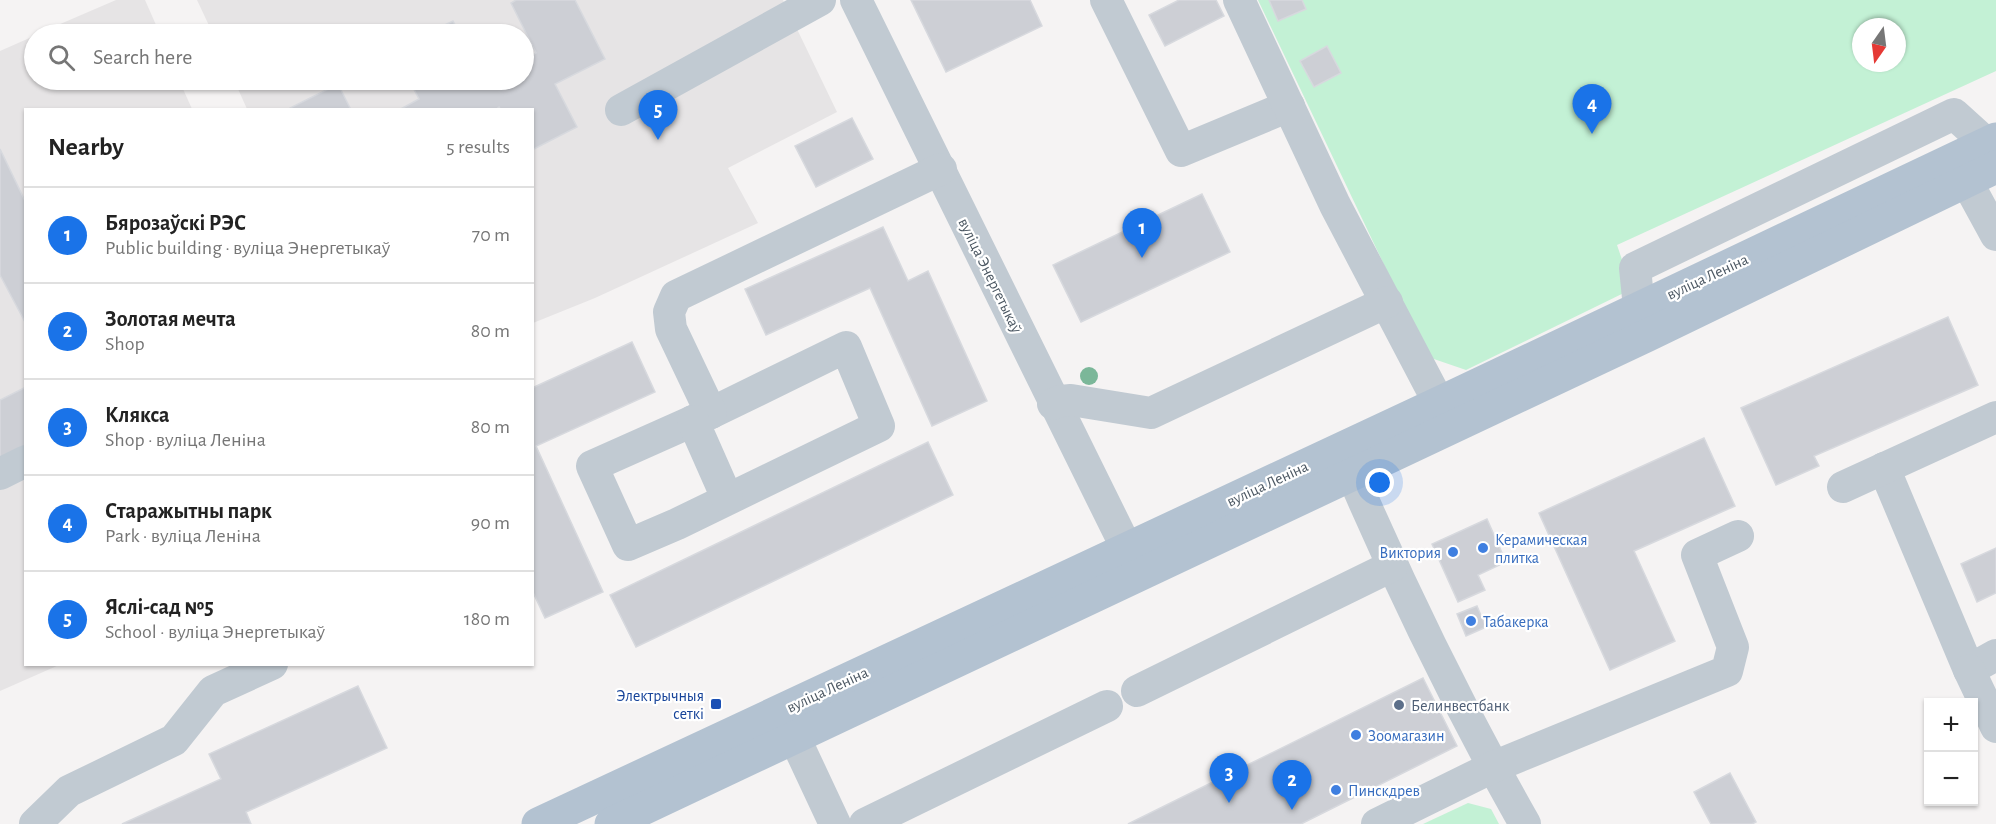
<!DOCTYPE html>
<meta charset="utf-8">
<style>
body{margin:0;font-family:"Alegreya Sans",sans-serif;background:#f6f6f6;color:#222}
.controls{position:absolute;right:18px;bottom:18px;display:grid;overflow:hidden;border-radius:0px;box-shadow:0 2px 4px #0004}
.controls button{width:54px;height:54px;display:grid;place-items:center;padding:0;border:0;border-bottom:2px solid #e0e0e0;background:#fff;color:#222;font:30px sans-serif}
.compass{position:absolute;left:1852px;top:18px;width:54px;height:54px;border-radius:50%;background:#fff;box-shadow:0 2px 4px #0004;rotate:194deg}
.you{position:absolute;left:1380px;top:483px;width:21px;height:21px;margin:-15px;border:4px solid #fff;border-radius:50%;background:#1a73e8;box-shadow:0 0 0 9px #1a73e833}
.badge{display:grid;place-items:center;width:39px;height:39px;border-radius:50%;background:#1a73e8;color:#fff;font-size:20px;font-weight:700}
.pin{position:absolute;translate:-50% -50px;filter:drop-shadow(0 2px 3px #0008)}
.pin::after{content:'';position:absolute;top:32px;width:21px;height:18px;background:inherit;clip-path:polygon(0 0,100% 0,50% 100%)}
.list{margin:0;padding:0;list-style:none}
h2{display:flex;justify-content:space-between;align-items:center;height:78px;margin:0;padding:0 24px;font-size:26px}
h2 small{font-size:20px;font-weight:400;color:#767676}
.list li{display:grid;grid-template-columns:39px 1fr auto;gap:18px;align-items:center;box-sizing:border-box;height:96px;padding:0 24px;border-top:2px solid #e0e0e0}
.list b{display:block;font-size:22px;white-space:nowrap}
.list p{margin:0;font-size:20px;white-space:nowrap;color:#767676}
.list em{font-size:20px;font-style:normal;color:#767676}
.icon{flex:none;width:33px;height:33px;fill:none;stroke:currentColor;stroke-width:2;stroke-linecap:round;stroke-linejoin:round}
.map{position:relative;flex:none;width:1996px;height:824px;overflow:hidden}
.search{position:absolute;background:#fff;box-shadow:0 2px 4px #0004;left:24px;top:24px;width:510px;height:66px;display:flex;align-items:center;gap:15px;box-sizing:border-box;padding:0 21px;border-radius:33px;color:#767676;font-size:22px}
.panel{position:absolute;background:#fff;box-shadow:0 2px 4px #0004;left:24px;top:108px;width:510px;height:558px;border-radius:0px}
.map>svg:first-child{display:block}
.education{fill:#e6e4e5}
.green{fill:#c3f1d5;fill-rule:evenodd}
.building{fill:#cdcfd5;stroke:#d7d9de;stroke-width:1.5}
.lines{fill:none;stroke-linecap:round;stroke-linejoin:round}
.minor{stroke:#c1cad2;stroke-width:32}
.major{stroke:#b3c2d1;stroke-width:33}
.tree{fill:#7bb799}
.shop-dot{fill:#3f7fe0;stroke:#fff;stroke-width:2}
.transit-dot{fill:#1a4fb4;stroke:#fff;stroke-width:2}
.service-dot{fill:#5c6f8a;stroke:#fff;stroke-width:2}
.labels{text-anchor:middle;stroke-width:4.5;stroke-linejoin:round;paint-order:stroke}
.street-label{font-size:16px;fill:#4a5661;stroke:#fff}
.shop-label{font-size:16px;fill:#366cbe;stroke:#fff;text-anchor:start}
.transit-label{font-size:16px;fill:#164399;stroke:#fff;text-anchor:end}
.service-label{font-size:16px;fill:#4e5e75;stroke:#fff;text-anchor:start}
</style>
<div class="map">
<svg width="1996" height="824" viewBox="0 0 1996 824">
<rect width="100%" height="100%" fill="#f5f3f3"/>
<!-- education -->
<g class="education">
<path d="M116 0H145L160 34H37Z"/>
<path d="M197 0H783L837 112 728 168 758 223 595 298 533 323 532 110 247 109 234 80H524V34H213Z"/>
<path d="M34 36V80H179L192 109 26 110V664L59 665 0 691V51Z"/>
</g>
<!-- green -->
<g class="green">
<path d="M1258 0H1996V71L1617 245 1632 289 1466 370 1428 357ZM1861 27H1897V63H1861Z"/>
<path d="M1468 803 1491 809 1499 824H1423Z"/>
</g>
<!-- building -->
<g class="building">
<path d="M516 0H575L605 59 555 84 577 127 532 150V110H501L499 107 495 110H399L419 99 409 80H524V59L536 53 511 3Z"/>
<path d="M911 0H1030L1042 26 946 72Z"/>
<path d="M1179 0H1216L1224 16 1165 46 1149 15Z"/>
<path d="M1269 0H1302L1306 9 1278 21Z"/>
<path d="M453 21 460 34H426Z"/>
<path d="M1327 46 1341 73 1314 87 1300 61Z"/>
<path d="M338 84 351 110H291L290 108Z"/>
<path d="M852 118 873 159 816 187 795 146Z"/>
<path d="M0 149 26 203V324L0 275Z"/>
<path d="M1202 194 1230 252 1081 322 1053 265Z"/>
<path d="M883 227 908 281 928 271 987 401 932 426 870 288 766 335 745 289Z"/>
<path d="M1948 317 1978 385 1814 456 1819 466 1776 485 1741 408Z"/>
<path d="M632 342 655 392 536 446 603 592 545 618 532 590V388Z"/>
<path d="M26 387V450L0 462V400Z"/>
<path d="M1704 438 1735 506 1634 551 1675 641 1610 670 1539 513Z"/>
<path d="M928 442 953 495 636 647 610 595Z"/>
<path d="M1487 519 1506 562 1478 575 1485 590 1458 602 1432 544Z"/>
<path d="M1996 548V593L1977 602 1961 564Z"/>
<path d="M1477 606 1486 627 1466 636 1457 614Z"/>
<path d="M1423 678 1457 746 1301 824H1128Z"/>
<path d="M358 686 387 748 246 812 251 824H122L221 779 209 754Z"/>
<path d="M1730 773 1756 822 1752 824H1711L1694 792Z"/>
</g>
<g class="lines">
<!-- minor -->
<g class="minor">
<path d="M856 0 1127 549"/>
<path d="M1106 0 1181 151 1289 106"/>
<path d="M1239 0 1335 205 1451 426"/>
<path d="M621 110 820 0"/>
<path d="M1955 160 1996 235"/>
<path d="M1647 333 1639 308 1635 268 1954 114 1987 144 1996 155"/>
<path d="M846 347 879 426 677 524 628 545 592 466 711 413Z"/>
<path d="M1053 404 1061 401 1071 400 1151 413 1387 302"/>
<path d="M711 413 671 329 669 312 676 296 941 169"/>
<path d="M693 421 727 498"/>
<path d="M1884 468 1969 670 1996 655"/>
<path d="M0 474 26 461"/>
<path d="M1352 474C1403 593 1461 711 1525 824"/>
<path d="M1843 487 1996 417"/>
<path d="M1969 670 1996 727"/>
<path d="M1137 691 1392 566"/>
<path d="M783 713 835 824"/>
<path d="M35 824 69 791 174 740 213 691 272 664"/>
<path d="M865 824 1107 706"/>
<path d="M1377 824 1493 767 1727 671 1733 647 1697 555 1738 536"/>
</g>
<!-- major -->
<g class="major">
<path d="M538 824 1439 403 1996 139"/>
<path d="M611 824 1648 335 1996 167"/>
</g>
</g>
<!-- trees -->
<circle class="tree" cx="1089" cy="376" r="9"/>
<!-- markers -->
<g class="shop-dot">
<circle cx="1483" cy="548" r="6"/>
<circle cx="1453" cy="552" r="6"/>
<circle cx="1471" cy="621" r="6"/>
<circle cx="1356" cy="735" r="6"/>
<circle cx="1336" cy="790" r="6"/>
</g>
<rect class="transit-dot" x="710" y="698" width="12" height="12" rx="3"/>
<circle class="service-dot" cx="1399" cy="705" r="6"/>
<g class="labels">
<!-- street labels -->
<g class="street-label">
<text transform="translate(991 275) rotate(64)" y="6">вуліца Энергетыкаў</text>
<text transform="translate(1707 276) rotate(-25)" y="6">вуліца Леніна</text>
<text transform="translate(1267 483) rotate(-25)" y="6">вуліца Леніна</text>
<text transform="translate(827 689) rotate(-25)" y="6">вуліца Леніна</text>
</g>
<!-- shop labels -->
<g class="shop-label">
<text x="1495" y="545">Керамическая<tspan x="1495" dy="18">плитка</tspan></text>
<text x="1441" y="558" text-anchor="end">Виктория</text>
<text x="1483" y="627">Табакерка</text>
<text x="1368" y="741">Зоомагазин</text>
<text x="1348" y="796">Пинскдрев</text>
</g>
<!-- transit labels -->
<g class="transit-label">
<text x="704" y="701">Электрычныя<tspan x="704" dy="18">сеткі</tspan></text>
</g>
<!-- service labels -->
<g class="service-label">
<text x="1411" y="711">Белинвестбанк</text>
</g>
</g>
</svg>
<div class="controls">
<button>+</button>
<button>−</button>
</div>
<svg class="compass" viewBox="-18 -18 36 36"><path d="M0-13l5 13h-10z" fill="#e53935"/><path d="M0 13l5-13h-10z" fill="#767676"/></svg>
<div class="you"></div>
<div class="pin badge" style="left:1142px;top:258px">1</div>
<div class="pin badge" style="left:1292px;top:810px">2</div>
<div class="pin badge" style="left:1229px;top:803px">3</div>
<div class="pin badge" style="left:1592px;top:134px">4</div>
<div class="pin badge" style="left:658px;top:140px">5</div>
<div class="search"><svg class="icon" aria-label="search" viewBox="0 0 24 24"><circle cx="10" cy="10" r="6"/><path d="M15 15l6 6"/></svg>Search here</div>
<section class="panel">
<h2>Nearby<small>5 results</small></h2>
<ul class="list">
<li><span class="badge">1</span><div><b>Бярозаўскі РЭС</b><p>Public building · вуліца Энергетыкаў</p></div><em>70 m</em></li>
<li><span class="badge">2</span><div><b>Золотая мечта</b><p>Shop</p></div><em>80 m</em></li>
<li><span class="badge">3</span><div><b>Клякса</b><p>Shop · вуліца Леніна</p></div><em>80 m</em></li>
<li><span class="badge">4</span><div><b>Старажытны парк</b><p>Park · вуліца Леніна</p></div><em>90 m</em></li>
<li><span class="badge">5</span><div><b>Яслі-сад №5</b><p>School · вуліца Энергетыкаў</p></div><em>180 m</em></li>
</ul>
</section>
</div>
